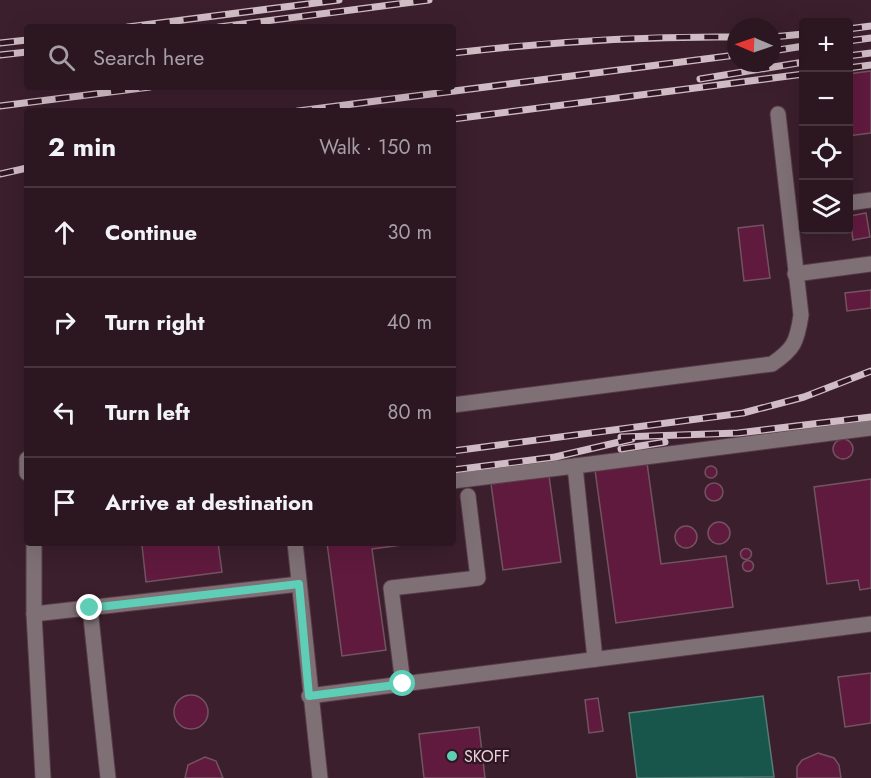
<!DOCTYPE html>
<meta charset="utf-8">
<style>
body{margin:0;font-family:Jost,sans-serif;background:#38242e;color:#f1f3f6}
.controls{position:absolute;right:18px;top:18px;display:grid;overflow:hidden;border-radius:6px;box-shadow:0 6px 24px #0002}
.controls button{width:54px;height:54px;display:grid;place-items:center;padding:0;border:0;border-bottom:2px solid #48363f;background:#2c1721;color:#f1f3f6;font:30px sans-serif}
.compass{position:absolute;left:727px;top:18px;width:54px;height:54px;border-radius:50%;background:#2c1721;box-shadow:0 6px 24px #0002;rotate:272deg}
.stop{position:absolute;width:18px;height:18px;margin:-14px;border:4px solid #5eceb7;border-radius:50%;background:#fff}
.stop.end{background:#5eceb7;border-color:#fff;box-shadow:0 2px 6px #0008}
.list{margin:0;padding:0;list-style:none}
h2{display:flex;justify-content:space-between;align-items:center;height:78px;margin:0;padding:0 24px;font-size:26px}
h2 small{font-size:20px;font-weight:400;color:#a69fa5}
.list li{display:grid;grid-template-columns:39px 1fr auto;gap:18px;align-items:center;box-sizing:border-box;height:90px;padding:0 24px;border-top:2px solid #48363f}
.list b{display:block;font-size:22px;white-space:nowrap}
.list em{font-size:20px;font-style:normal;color:#a69fa5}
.icon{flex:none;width:33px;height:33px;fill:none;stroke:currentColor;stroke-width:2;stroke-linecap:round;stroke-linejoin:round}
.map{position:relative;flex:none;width:871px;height:778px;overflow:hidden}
.search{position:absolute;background:#2c1721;box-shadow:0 6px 24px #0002;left:24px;top:24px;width:432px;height:66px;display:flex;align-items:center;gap:15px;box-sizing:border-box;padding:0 21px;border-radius:6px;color:#a69fa5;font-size:22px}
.panel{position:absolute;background:#2c1721;box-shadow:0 6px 24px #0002;left:24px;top:108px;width:432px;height:438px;border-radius:6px}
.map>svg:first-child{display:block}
.water{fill:#18564b;stroke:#567c76;stroke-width:1.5}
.building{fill:#601a3e;stroke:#735361;stroke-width:1.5}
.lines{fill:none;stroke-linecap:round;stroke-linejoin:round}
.minor-casing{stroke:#573c48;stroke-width:17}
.minor{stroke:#7f7075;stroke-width:15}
.rail-casing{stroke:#d0bcc4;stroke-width:7}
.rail{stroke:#301622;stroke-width:4.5;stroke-dasharray:14;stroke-linecap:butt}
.route{stroke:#5eceb7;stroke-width:8}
.poi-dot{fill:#5eceb7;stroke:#301622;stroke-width:2}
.labels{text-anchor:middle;stroke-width:4.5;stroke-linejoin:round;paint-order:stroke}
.poi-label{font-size:16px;fill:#e7d4db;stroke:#301622;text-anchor:start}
</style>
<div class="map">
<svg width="871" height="778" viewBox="0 0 871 778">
<rect width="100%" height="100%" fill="#3b1f2c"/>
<!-- water -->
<path class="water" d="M763 696 774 777 637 778 629 713Z"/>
<!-- building -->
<g class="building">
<path d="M871 71V133L848 136V74Z"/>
<path d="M866 213 870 237 853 240 850 216Z"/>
<path d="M763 225 770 278 744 281 738 228Z"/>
<path d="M871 290V308L847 311 845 293Z"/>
<circle cx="843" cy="449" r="10"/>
<path d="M647 463 661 564 726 556 733 607 616 623 595 470Z"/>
<circle cx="711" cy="472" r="6"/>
<path d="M549 476 561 562 503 570 491 484Z"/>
<path d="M871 479V588L860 590 858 580 827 584 814 487Z"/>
<circle cx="714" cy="492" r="9"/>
<circle cx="719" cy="533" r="11"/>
<circle cx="686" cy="537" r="11"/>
<path d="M158 543H218L222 572 146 582 142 545Z"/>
<path d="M327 543H417L372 549 386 650 342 656Z"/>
<circle cx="746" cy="554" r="5.5"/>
<circle cx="748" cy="566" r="5.5"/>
<path d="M871 673V723L845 727 838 677Z"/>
<circle cx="191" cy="712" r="17"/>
<path d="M598 698 603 731 589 733 585 700Z"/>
<path d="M479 727 485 778H424L419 734Z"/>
<path d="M818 753 834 758 839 765 841 778H797V767L802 760Z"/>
<path d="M205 757 216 761 223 778H185L188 765Z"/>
</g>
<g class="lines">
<defs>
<g id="minor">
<path d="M848 203 871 200"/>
<path d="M795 274 871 264"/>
<path d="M453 405 772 364C794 349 797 342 801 315L778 114"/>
<path d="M27 459V473"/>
<path d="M453 481 575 466"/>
<path d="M34 543V614L43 778"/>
<path d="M295 543 320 778"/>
<path d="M90 608 108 778"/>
<path d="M34 614 299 584"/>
<path d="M595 659 575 466 871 428"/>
<path d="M403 684 391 588 478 578 468 496"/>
<path d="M309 696 871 624"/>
</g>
</defs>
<!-- minor casing -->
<use href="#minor" class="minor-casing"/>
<!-- minor -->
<use href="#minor" class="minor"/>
<defs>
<g id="rail">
<path d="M128 27 339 0"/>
<path d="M219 27 429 0"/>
<path d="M848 29 871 26"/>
<path d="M772 37 804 34"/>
<path d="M848 41 871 38"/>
<path d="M0 43 27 40"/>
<path d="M772 51 804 46"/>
<path d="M453 53C547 42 641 36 736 37"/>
<path d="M0 55 27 52"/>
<path d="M848 56 871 53"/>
<path d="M848 68 871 65"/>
<path d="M700 79 804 62"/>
<path d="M0 106 150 87"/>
<path d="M298 111 736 55"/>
<path d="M453 119 804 74"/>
<path d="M0 174 27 168"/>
<path d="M621 437 738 433 871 417"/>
<path d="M621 449 665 442"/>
<path d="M453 451 743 413 804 397 871 371"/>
<path d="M453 470 555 457 632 439"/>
</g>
</defs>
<!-- rail casing -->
<use href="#rail" class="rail-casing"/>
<!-- rail -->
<use href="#rail" class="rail"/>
</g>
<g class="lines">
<!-- route -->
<path class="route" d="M90 608 299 584 309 696 403 684"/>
</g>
<!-- markers -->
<circle class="poi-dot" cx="452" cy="756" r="6"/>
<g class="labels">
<!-- poi labels -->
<g class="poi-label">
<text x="464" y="762">SKOFF</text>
</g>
</g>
</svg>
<div class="controls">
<button>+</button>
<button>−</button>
<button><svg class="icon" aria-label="locate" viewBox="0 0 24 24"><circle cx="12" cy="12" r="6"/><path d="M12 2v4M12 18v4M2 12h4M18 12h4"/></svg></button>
<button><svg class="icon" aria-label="layers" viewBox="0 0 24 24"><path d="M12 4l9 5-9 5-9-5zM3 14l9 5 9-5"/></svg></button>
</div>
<svg class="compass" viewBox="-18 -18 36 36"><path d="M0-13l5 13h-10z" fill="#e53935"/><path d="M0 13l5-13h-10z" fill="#a69fa5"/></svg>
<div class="stop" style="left:403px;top:684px"></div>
<div class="stop end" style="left:90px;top:608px"></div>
<div class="search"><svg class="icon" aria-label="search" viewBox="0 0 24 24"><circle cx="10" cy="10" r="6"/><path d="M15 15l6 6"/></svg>Search here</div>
<section class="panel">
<h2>2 min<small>Walk · 150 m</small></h2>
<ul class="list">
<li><svg class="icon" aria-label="ahead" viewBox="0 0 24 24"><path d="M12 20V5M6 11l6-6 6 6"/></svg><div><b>Continue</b></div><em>30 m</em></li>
<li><svg class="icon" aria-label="right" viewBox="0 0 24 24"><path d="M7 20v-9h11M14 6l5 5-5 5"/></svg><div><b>Turn right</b></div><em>40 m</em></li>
<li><svg class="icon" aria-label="left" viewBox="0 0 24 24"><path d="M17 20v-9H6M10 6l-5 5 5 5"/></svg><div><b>Turn left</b></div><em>80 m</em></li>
<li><svg class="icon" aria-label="arrive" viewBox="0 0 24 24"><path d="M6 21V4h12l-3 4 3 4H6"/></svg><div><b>Arrive at destination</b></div></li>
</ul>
</section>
</div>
